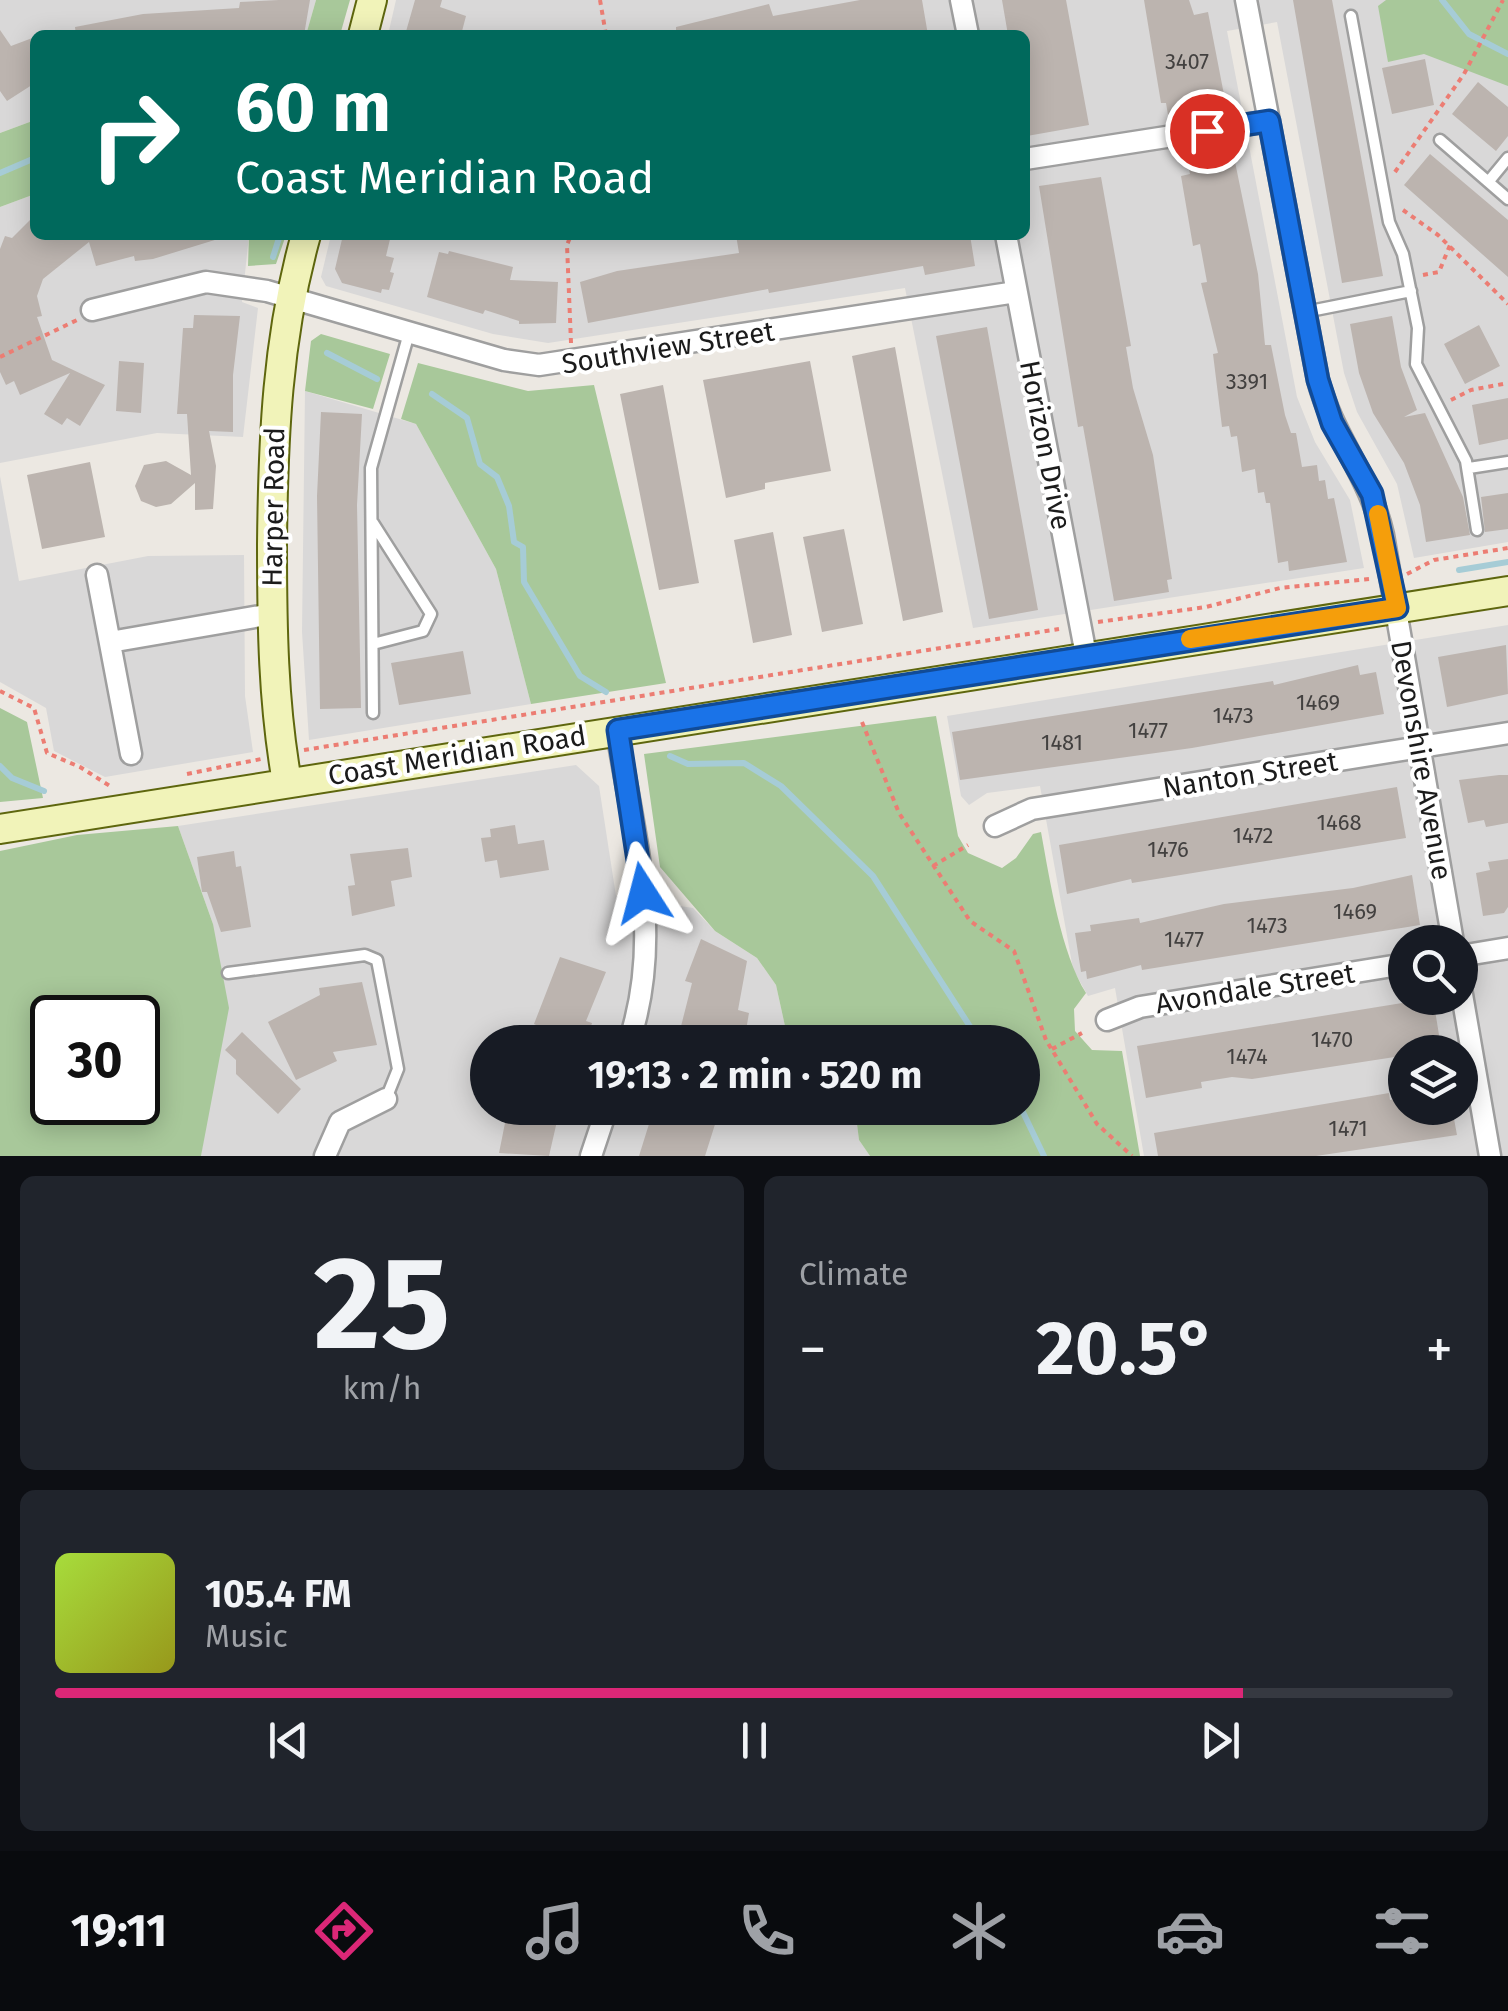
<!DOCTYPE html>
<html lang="en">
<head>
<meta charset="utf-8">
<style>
	:root { --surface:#171b24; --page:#20242c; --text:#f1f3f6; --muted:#9ea1a6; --line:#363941; --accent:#db2777 }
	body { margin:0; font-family:"Fira Sans",sans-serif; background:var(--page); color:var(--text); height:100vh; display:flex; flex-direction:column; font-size:38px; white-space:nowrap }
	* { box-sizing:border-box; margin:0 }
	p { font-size:32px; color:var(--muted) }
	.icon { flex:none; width:55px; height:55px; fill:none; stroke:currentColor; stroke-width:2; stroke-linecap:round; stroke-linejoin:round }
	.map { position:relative; height:1156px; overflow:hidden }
	.panel { display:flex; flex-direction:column; gap:20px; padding:20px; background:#0d0f14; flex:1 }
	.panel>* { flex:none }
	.banner { position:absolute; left:30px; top:30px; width:1000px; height:210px; border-radius:15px; box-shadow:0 5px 25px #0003; background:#00695c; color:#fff; overflow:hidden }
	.buttons { position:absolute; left:1388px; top:925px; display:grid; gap:20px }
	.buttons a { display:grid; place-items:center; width:90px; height:90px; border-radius:50%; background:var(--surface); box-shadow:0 5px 25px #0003; font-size:50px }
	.speed { position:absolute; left:30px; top:995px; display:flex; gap:20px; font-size:50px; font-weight:700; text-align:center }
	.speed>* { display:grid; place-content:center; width:130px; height:130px; border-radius:50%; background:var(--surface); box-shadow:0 5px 25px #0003; line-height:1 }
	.speed .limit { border:5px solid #111; border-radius:15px; background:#fff; color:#111 }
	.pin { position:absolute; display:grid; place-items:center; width:85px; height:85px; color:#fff; margin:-42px; border:5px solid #fff; border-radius:50%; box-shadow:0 2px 10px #0007 }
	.me { position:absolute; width:110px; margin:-55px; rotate:351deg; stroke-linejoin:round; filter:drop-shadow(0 0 8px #0008) }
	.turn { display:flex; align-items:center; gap:35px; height:210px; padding:0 40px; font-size:45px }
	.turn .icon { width:130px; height:130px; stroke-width:2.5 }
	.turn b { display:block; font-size:70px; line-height:85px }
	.big { font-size:75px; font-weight:700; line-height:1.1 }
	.panel .widget { flex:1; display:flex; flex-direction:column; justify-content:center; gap:15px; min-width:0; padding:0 35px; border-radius:15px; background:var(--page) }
	.panel .dial { align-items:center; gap:0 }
	.dial b { font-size:130px; line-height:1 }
	.song { display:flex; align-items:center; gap:30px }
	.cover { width:120px; height:120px; border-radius:15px; background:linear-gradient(135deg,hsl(80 70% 55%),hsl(60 70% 35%)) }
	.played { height:10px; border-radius:5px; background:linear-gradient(90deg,var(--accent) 85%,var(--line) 85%) }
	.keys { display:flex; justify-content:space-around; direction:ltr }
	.heat { display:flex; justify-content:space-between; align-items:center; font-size:55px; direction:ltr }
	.panel .tiles { flex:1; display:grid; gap:20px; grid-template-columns:1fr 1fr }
	.widget:last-child { grid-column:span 2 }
	.trip { position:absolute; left:470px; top:1025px; width:570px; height:100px; border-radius:50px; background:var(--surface); box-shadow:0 5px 25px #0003; font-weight:700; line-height:100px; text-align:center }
	.tabs { display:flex; height:160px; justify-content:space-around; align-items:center; background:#090b0e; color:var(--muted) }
	.tabs .icon { width:70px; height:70px }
	.tabs .current { color:var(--accent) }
	.tabs b { font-size:45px; color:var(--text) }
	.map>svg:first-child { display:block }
	.residential { fill:#d9d8d8; fill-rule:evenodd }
	.forest { fill:#a8c89a; fill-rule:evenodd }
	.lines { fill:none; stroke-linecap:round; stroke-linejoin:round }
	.stream { stroke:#a6ccd6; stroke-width:6 }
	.building { fill:#bcb4af }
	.lane-casing { stroke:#9f9f9f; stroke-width:15 }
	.street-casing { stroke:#9f9f9f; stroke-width:25 }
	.secondary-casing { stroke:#5e660e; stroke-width:32 }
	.path { stroke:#ec7d73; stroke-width:4; stroke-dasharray:5 5; stroke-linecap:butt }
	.lane { stroke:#fff; stroke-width:10 }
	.street { stroke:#fff; stroke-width:20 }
	.secondary { stroke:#f1f3b9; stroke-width:28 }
	.route-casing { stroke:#114b97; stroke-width:25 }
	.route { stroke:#1a73e8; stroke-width:18 }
	.slow { stroke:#f59e0b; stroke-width:18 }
	.labels { text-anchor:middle; stroke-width:8; stroke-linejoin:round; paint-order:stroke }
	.number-label { font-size:22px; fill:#434140 }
	.street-label { font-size:28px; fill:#1b1b1b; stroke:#fff }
</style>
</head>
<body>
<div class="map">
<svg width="1508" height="1156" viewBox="0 0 1508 1156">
	<rect width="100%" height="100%" fill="#ece8e2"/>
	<path class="residential" d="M0,0H316L306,35H35V120L0,133Z
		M396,0H1508V542L1414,558L1397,484L1357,412L1344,373L1277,22L1227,31L1297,397L1315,442L1350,500L1364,568L973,628L905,288L548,343L493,334L326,286L321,277L331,235H1025V35H388Z
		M35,194V235H249L242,302L258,308L243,437L157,433L0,463V207Z
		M305,391L416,424L496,569L531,704L309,740L302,632Z
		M0,476L19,581L148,556L244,555L245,696L253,752L105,777L54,751L46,708L0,682Z
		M1508,625V1156H1144L1115,988L1088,996L1073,969L1040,786L987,793L969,805L961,796L947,716ZM1405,942H1460V998H1405ZM1405,1052H1460V1108H1405Z
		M576,765L599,786L616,896L693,908L715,931L757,958L776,985L785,1026L804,1042H488V1108H855L859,1140L870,1156H201L206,1122L213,924L178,826Z"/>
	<path class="forest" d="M316,0H350L340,35H306Z
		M1386,0H1508V86L1424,54L1388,62L1378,6Z
		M35,120V194L0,207V133Z
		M249,235H286L276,264L248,266Z
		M321,334L390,354L373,409L305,391L311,341Z
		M418,363L528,391L594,385L666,683L531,704L496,569L416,424L401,419Z
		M0,708L27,722L43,798L0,802Z
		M936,716L958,836L968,853L1002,868L1016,858L1033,834L1041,832C1050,881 1061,953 1086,993L1074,1009L1075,1031L1092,1050L1122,1051L1140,1156H870L859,1140L855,1108H1022V1042H804L785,1026L776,985L757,958L715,931L660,867L644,754Z
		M178,826L213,924L229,1008L201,1156H0V851L77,835ZM52,1018H138V1102H52Z"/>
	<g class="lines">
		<path class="stream" d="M1442,0L1469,34L1508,54
			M0,173L35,158
			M273,257L280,235
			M327,353L377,379
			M432,394L467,418L480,464L497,477L509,506L514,542L523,547L524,582L580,676L606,692
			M1459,570L1508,562
			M670,756L688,764L744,763L781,786L873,876L980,1042
			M0,766L12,778L44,791
			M1021,1108L1044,1156"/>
	</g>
	<path class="building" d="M279,0H310L304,35H76L75,27L143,14L239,8L240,2Z
		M415,0H442L440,7L466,16L461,35H405Z
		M860,0H922L928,35H676V27L769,4L773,16Z
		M1002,0H1066L1089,125L1027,136L1025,35H1008Z
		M1144,0H1189L1194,15L1208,12L1226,105L1168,115L1166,103H1161Z
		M1293,0H1332L1383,276L1342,283Z
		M0,30L11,46L35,37V83L7,101L0,91Z
		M1425,59L1434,105L1392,114L1382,68Z
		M1478,82L1508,107V136L1496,151L1452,114Z
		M1430,154L1508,220V277L1404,185Z
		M1234,157L1258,274L1265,345H1271L1285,415L1291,433H1296L1302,467L1317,465L1319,481L1325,480L1328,499L1334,498L1347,562L1289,571L1288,561L1278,563L1270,503H1266L1264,492L1258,493L1255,469L1242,472L1237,436L1231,437L1229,426L1222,427L1213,354L1218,353L1201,283L1207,282L1200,244L1193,246L1181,176L1190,174L1188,164Z
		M1101,177L1131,346L1126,347L1133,388L1153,455L1172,579L1167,580L1169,592L1114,601L1083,426L1078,427L1039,186Z
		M35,215V235H217L218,239L153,259L135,261L134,256L96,266L89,242L43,279L37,296L42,316L37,317L52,360L105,385L80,426L67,418L62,425L44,414L70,373L20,395L14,381L6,385L0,372V249L5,236L12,238Z
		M343,235H391L386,256L394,258L390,272L394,273L389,290L382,289L381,293L342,283L335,269Z
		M736,235H970L975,266L925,275L923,266L769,293L768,289L588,323L580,282L617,271L739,253Z
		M449,251L513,267L510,280L558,282L556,323L519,324V321L485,310L483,314L427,297L439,252L448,254Z
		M194,315L240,316L233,375V432L209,431L216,466L213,509L195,510V483L171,504L156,507L141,501L135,486L144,465L166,461L191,475L187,414H177L183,328H193Z
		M1392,316L1401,367L1417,410L1404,417L1425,413L1463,497L1470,535L1426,542L1420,505L1404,463L1373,413L1359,373L1350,324Z
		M1479,325L1500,366L1465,384L1444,344Z
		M987,327L1038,610L989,619L936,336Z
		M895,347L943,612L903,621L852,356Z
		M119,361L144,363L141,413L116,411Z
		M810,361L831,471L765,483V489L726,498L703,380Z
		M663,385L699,583L659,590L620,394Z
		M1508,398V439L1479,445L1472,405Z
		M321,412L362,414L357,505L361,708L320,709L317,496Z
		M90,462L105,537L42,549L27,475Z
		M1508,493V529L1485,532L1481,497Z
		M844,529L863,624L822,632L803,537Z
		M773,532L792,635L753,643L734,540Z
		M1506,645L1508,694L1447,707L1438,657Z
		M463,651L471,694L399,705L391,663Z
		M1358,665L1360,675L1376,672L1384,714L1192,748L960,780L952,732L1273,681L1274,685Z
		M1499,775H1508V823L1486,827L1484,820L1468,823L1459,780Z
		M1397,787L1406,838L1132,883L1131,879L1067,894L1059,845Z
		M515,825L518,844L544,840L549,870L500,878L497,860L485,862L481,838L491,837L490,829Z
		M408,848L412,877L391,881L395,906L352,916L348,886L355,885L350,854Z
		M234,851L236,867L241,866L251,927L221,932L207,892H202L197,857Z
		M1508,859V907L1504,913L1483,916L1476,873L1490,870L1488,862Z
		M1412,875L1420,925L1142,970L1141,965L1087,979L1086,971L1081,972L1075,933L1091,931L1090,925L1139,918L1140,923L1224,904L1353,888Z
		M701,939L747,961L738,1010L749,1013L744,1042H677L692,983L685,981Z
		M560,957L606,972L586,1021L592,1023L586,1042H539L535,1037L538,1026L534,1024Z
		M362,982L377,1045L333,1052L337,1061L296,1080L268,1022L320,995L319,988Z
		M1433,998L1440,1041L1426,1044L1427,1052L1252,1079L1232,1077L1201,1082L1202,1088L1146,1098L1137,1046Z
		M242,1032L301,1089L278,1114L236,1074V1060L225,1050Z
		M1389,1093L1390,1100L1404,1097L1405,1108H1452L1457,1135L1316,1156H1158L1154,1133Z
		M508,1108H560L549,1156L499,1153Z
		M654,1108H715L712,1117L717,1118L705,1156H639Z"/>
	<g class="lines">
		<defs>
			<path id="lane" d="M1351,16L1389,222L1403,254L1418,328L1416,364L1466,461L1477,530
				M1440,140L1508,199
				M1489,181L1508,158
				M1305,312L1411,291
				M1469,468L1508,462
				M373,644L423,631L431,614L373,523
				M373,713L371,468L409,333
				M228,973L365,955L377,960L398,1069L386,1099"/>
			<path id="street" d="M961,0L968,35
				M1246,0L1318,380C1333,437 1370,476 1383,535L1453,942
				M1025,159L1269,121
				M1006,235L1086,655
				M92,310L206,282L267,291L504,360L539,365L1016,292
				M97,575L131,754
				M110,642L272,614
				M617,731C634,838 664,936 629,1042
				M995,826L1032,809L1508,733
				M1460,956L1508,948
				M1460,983L1490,1156
				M1107,1020L1140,1007L1405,964
				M325,1156L340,1122L386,1099
				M591,1156L607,1108"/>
			<path id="secondary" d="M363,35L372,0
				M287,782C273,703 272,625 272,545C273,439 277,338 306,235
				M0,829L1508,591"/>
		</defs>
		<use href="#lane" class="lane-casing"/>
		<use href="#street" class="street-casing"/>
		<use href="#secondary" class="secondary-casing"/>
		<path class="path" d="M600,0L606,35
			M1395,172L1464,74L1503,0
			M1403,210L1438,235L1508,304
			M1423,275L1439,272L1450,245
			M571,343L567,245L571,235
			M0,357L77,320
			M1451,400L1471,390L1508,383
			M1407,574L1434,560L1508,548
			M1098,622L1206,607L1280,588L1369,579
			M0,691L34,708L47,753L80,767L113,788
			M862,722L899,813L970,921L1014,951L1046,1040L1097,1124L1132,1156
			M304,750L1059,629
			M187,774L261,759
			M933,866L968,845
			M1052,1049L1082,1033"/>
		<use href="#lane" class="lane"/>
		<use href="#street" class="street"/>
		<use href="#secondary" class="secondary"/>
	</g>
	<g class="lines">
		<defs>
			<path id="route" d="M643,893L618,730L1397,608L1372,494L1332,423L1318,380L1269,121L1207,131"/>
		</defs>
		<use href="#route" class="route-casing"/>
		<use href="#route" class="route"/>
		<path class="slow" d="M1190,639L1397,608L1378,514"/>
	</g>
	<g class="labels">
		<g class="number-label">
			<text x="1187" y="69">3407</text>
			<text x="1247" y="389">3391</text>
			<text x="1318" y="710">1469</text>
			<text x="1233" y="723">1473</text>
			<text x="1148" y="738">1477</text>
			<text x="1062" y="750">1481</text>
			<text x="1339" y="830">1468</text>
			<text x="1253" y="843">1472</text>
			<text x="1168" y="857">1476</text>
			<text x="1355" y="919">1469</text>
			<text x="1267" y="933">1473</text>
			<text x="1184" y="947">1477</text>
			<text x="1332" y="1047">1470</text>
			<text x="1247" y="1064">1474</text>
			<text x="1348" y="1136">1471</text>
		</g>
		<g class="street-label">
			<text transform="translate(668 347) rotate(-9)" y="10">Southview Street</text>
			<text transform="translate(1046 445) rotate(79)" y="10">Horizon Drive</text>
			<text transform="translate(273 507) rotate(-89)" y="10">Harper Road</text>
			<text transform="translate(457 755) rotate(-9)" y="10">Coast Meridian Road</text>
			<text transform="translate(1422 760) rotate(80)" y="10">Devonshire Avenue</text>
			<text transform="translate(1250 774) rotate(-9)" y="10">Nanton Street</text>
			<text transform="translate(1255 988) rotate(-9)" y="10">Avondale Street</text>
		</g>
	</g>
</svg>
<div class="buttons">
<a><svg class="icon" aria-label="search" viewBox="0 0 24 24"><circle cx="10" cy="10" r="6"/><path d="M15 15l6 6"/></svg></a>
<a><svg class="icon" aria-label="layers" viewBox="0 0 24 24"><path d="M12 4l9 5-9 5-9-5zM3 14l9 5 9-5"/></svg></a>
</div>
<div class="speed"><div class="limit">30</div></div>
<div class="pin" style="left:1207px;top:131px;background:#d93025"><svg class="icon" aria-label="arrive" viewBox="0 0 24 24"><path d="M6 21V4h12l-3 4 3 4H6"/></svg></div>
<svg class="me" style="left:643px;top:893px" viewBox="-20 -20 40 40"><path d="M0-17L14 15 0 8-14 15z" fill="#1a73e8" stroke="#fff" stroke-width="4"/></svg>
<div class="trip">19:13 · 2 min · 520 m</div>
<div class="banner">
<div class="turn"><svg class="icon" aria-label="right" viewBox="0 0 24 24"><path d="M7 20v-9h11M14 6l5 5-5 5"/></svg><div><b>60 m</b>Coast Meridian Road</div></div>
</div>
</div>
<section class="panel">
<div class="tiles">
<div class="widget dial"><b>25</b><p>km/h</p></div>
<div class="widget"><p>Climate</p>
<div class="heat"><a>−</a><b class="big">20.5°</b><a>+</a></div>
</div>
<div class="widget">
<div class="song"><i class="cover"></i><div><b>105.4 FM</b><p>Music</p></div></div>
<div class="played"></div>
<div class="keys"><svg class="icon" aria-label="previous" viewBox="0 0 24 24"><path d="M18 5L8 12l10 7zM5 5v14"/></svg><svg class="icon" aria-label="pause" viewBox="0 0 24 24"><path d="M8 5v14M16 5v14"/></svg><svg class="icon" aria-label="next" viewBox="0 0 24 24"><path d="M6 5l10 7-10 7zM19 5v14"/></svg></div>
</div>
</div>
</section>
<nav class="tabs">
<b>19:11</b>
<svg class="icon current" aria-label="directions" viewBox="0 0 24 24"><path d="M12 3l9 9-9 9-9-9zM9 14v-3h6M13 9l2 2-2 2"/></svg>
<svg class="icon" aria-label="music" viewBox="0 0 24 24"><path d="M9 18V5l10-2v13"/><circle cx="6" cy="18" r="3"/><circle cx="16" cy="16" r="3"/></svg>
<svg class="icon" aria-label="phone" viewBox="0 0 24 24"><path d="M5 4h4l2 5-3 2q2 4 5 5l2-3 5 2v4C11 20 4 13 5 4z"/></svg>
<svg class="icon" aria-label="climate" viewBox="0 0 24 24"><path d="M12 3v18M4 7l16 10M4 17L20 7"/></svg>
<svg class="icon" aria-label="car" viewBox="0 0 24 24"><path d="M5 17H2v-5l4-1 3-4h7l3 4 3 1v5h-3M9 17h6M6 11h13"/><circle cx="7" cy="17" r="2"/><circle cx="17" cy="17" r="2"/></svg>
<svg class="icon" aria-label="filters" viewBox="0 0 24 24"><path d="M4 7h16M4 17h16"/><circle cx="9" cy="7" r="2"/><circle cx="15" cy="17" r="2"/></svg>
</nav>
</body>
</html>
